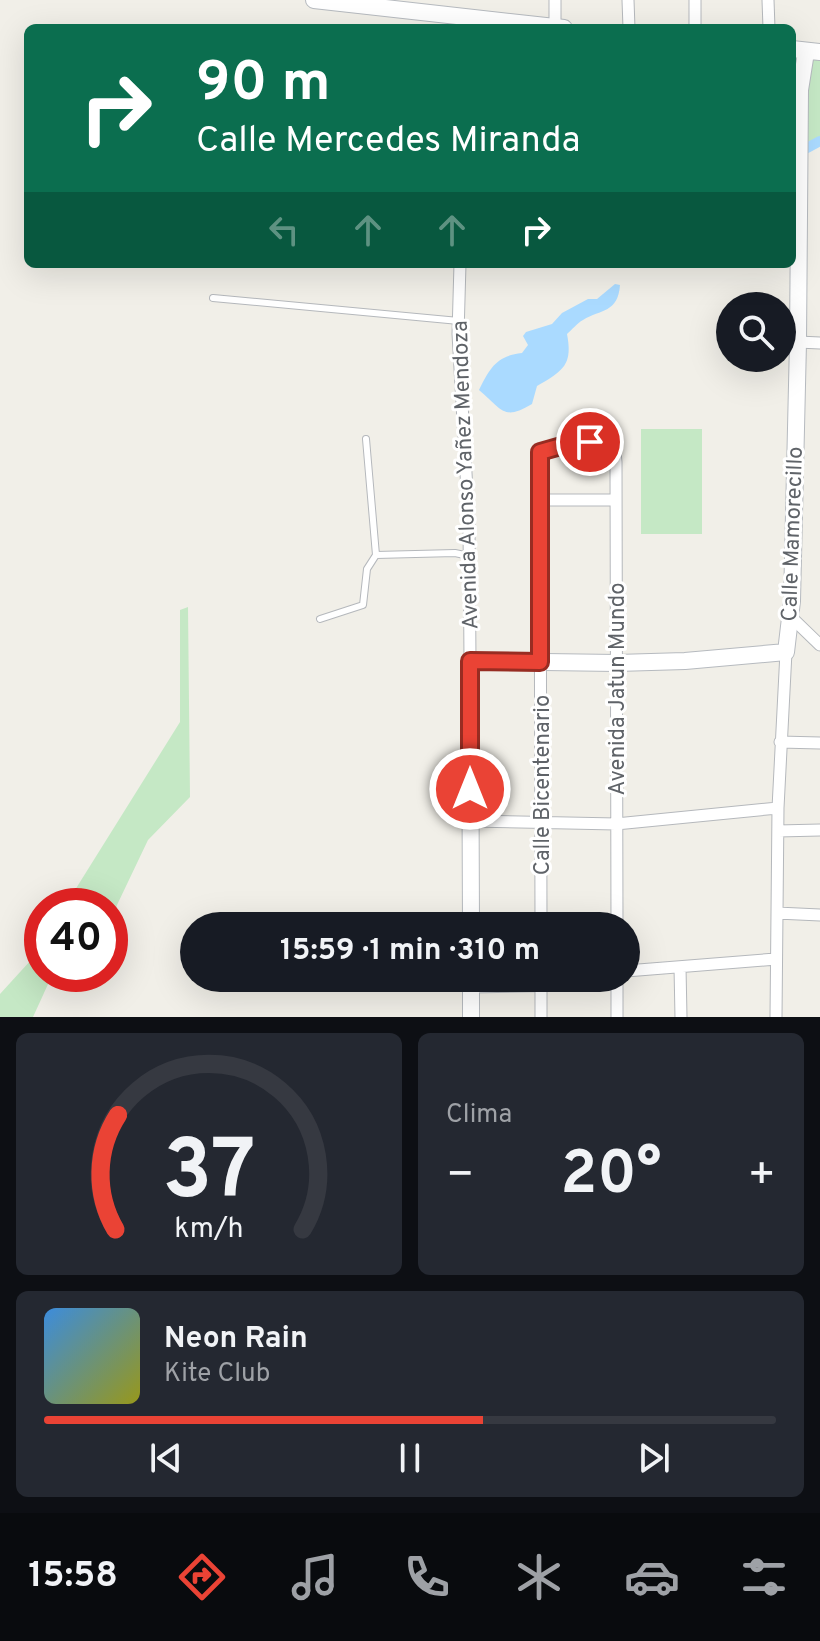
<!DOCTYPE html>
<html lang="es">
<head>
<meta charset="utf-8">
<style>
	:root { --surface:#171b24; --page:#242831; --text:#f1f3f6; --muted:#9ea1a6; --line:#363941; --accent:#ea4335 }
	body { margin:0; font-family:Overpass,sans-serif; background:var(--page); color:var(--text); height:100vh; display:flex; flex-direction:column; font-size:30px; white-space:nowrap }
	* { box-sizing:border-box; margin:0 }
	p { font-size:26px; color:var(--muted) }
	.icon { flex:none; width:44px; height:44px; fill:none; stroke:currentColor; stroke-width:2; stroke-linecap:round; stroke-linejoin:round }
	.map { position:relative; height:1017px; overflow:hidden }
	.side { display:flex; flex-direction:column; gap:16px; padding:16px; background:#0d0f14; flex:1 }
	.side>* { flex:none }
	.guide { position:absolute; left:24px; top:24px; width:772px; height:244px; border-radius:12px; box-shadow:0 8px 32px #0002; background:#0b6e4f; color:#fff; overflow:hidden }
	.fabs { position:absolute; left:716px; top:292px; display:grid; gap:16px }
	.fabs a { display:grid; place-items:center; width:80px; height:80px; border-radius:50%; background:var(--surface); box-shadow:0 8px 32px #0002; font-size:40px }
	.speed { position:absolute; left:24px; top:888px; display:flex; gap:16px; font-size:40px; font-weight:700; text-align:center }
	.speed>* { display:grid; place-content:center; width:104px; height:104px; border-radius:50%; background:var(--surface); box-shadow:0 8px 32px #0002; line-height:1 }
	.speed .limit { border:12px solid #d22; background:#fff; color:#111 }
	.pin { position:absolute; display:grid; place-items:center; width:68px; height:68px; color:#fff; margin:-34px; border:4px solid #fff; border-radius:50%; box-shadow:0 2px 8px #0007 }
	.me { position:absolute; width:88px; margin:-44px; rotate:0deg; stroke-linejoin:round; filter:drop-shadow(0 0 6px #0008) }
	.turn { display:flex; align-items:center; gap:28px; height:168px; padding:0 40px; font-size:36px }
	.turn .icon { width:104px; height:104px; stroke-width:2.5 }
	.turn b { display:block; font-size:56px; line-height:68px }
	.lanes { display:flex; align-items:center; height:76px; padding:0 40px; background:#0003; justify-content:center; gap:40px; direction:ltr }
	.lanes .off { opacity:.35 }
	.big { font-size:60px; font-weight:700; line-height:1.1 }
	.side .tile { flex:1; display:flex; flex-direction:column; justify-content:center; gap:12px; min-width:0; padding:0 28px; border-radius:12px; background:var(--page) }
	.side .dial { align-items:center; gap:0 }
	.dial svg { height:208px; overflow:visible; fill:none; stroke:var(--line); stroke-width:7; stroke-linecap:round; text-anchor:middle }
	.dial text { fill:var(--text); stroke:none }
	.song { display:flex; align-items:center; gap:24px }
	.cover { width:96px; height:96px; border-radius:12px; background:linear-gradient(135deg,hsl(210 70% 55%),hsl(60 70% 35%)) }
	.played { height:8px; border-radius:4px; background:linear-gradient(90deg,var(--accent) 60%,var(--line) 60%) }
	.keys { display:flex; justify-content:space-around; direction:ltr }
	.heat { display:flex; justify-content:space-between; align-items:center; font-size:44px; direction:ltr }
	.side .tiles { flex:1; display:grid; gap:16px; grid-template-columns:1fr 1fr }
	.tile:last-child { grid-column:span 2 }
	.trip { position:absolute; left:180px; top:912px; width:460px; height:80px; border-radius:40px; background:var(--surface); box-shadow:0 8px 32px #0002; font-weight:700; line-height:80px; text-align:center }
	.tabs { display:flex; height:128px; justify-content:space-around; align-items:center; background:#090b0e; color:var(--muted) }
	.tabs .icon { width:56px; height:56px }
	.tabs .current { color:var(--accent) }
	.tabs b { font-size:36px; color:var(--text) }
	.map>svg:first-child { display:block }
	.green { fill:#c5e8c5 }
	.water { fill:#aadaff }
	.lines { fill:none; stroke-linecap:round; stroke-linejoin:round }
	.canal { stroke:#aadaff; stroke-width:10 }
	.lane-casing { stroke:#b5b8bc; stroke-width:8 }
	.street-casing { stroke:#b5b8bc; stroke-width:13 }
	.secondary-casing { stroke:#b6babf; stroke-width:18 }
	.lane { stroke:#fff; stroke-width:6 }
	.street { stroke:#fff; stroke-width:11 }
	.secondary { stroke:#fff; stroke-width:16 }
	.route-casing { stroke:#982c22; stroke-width:20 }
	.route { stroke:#ea4335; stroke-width:14 }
	.labels { text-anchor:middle; stroke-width:6; stroke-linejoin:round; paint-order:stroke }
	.street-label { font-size:22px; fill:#5f6368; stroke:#fff }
</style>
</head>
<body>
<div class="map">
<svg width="820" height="1017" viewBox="0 0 820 1017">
	<rect width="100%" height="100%" fill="#f1efe8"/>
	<path class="green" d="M809,59L820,60V138L804,143Z
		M641,429H702V534H641Z
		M188,607L190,797L148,840L117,905L110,929V906H65L180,722V610Z
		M42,943V974H60L49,982L33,1017H0V994L31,960Z"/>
	<path class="water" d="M615,284L620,285C618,313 601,309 583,320C577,323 572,330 567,334C573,365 563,371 537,386L532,404C503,421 503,410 479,390C490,368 496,356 522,353L528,345L523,336L526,332L552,324L562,313L588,299H597Z"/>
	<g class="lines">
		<path class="canal" d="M807,148L820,141"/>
		<defs>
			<path id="lane" d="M213,298L459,321
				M376,555L455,553L469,556
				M320,619L363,605L367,569L376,555L366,439"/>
			<path id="street" d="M555,0V27
				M628,0L629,28
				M695,0V28
				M768,0L769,28
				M460,264L458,334L469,525L470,661
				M798,342L820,343
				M541,500H615
				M791,617L820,645
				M780,742L820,743
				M470,821L616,824L778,808
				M778,831L820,830
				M777,913L820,915
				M541,926L540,452C563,445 586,438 609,445L615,452L616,462L617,926
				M680,967L681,1017
				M626,971L776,959
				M541,978V1017
				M617,979V1017
				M471,987L617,984
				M776,1017L778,808L786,652"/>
			<path id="secondary" d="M314,0L564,28
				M792,49L820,52
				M471,926L470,661L617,663L685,661L786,652L792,601L798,342L800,90L806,52
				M471,978V1017"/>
		</defs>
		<use href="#lane" class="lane-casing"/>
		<use href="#street" class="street-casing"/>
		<use href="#secondary" class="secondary-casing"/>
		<use href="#lane" class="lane"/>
		<use href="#street" class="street"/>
		<use href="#secondary" class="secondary"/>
	</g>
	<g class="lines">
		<defs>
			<path id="route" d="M470,789V661L540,662V452L568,444L590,442"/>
		</defs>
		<use href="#route" class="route-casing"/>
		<use href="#route" class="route"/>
	</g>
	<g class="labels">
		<g class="street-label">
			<text transform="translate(464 475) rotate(-92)" y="8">Avenida Alonso Yañez Mendoza</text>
			<text transform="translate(791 534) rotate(-88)" y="8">Calle Mamorecillo</text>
			<text transform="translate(616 689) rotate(-90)" y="8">Avenida Jatun Mundo</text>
			<text transform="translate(541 785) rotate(-90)" y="8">Calle Bicentenario</text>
		</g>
	</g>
</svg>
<div class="fabs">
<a><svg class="icon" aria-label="search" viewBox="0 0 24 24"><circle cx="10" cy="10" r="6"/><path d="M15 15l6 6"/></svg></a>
</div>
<div class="speed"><div class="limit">40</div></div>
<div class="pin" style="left:590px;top:442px;background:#d93025"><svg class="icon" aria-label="arrive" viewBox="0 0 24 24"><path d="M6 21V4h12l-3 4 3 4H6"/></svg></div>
<svg class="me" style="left:470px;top:789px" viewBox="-20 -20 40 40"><circle r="17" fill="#ea4335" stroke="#fff" stroke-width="3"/><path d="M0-11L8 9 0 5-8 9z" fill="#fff"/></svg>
<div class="trip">15:59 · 1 min · 310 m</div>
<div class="guide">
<div class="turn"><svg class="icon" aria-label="right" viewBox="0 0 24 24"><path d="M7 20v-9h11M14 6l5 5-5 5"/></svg><div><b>90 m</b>Calle Mercedes Miranda</div></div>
<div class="lanes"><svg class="icon off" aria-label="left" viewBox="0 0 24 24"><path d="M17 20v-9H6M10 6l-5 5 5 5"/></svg><svg class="icon off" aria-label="ahead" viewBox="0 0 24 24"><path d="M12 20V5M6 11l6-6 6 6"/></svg><svg class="icon off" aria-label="ahead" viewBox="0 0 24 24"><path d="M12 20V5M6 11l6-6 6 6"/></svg><svg class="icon" aria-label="right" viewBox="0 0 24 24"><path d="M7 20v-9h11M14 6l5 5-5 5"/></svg></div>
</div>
</div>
<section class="side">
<div class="tiles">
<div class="tile dial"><svg viewBox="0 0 100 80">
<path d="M14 69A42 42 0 1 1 86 69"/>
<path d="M14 69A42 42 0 0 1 15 25" stroke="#ea4335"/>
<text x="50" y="56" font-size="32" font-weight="700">37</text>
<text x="50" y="72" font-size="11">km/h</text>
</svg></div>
<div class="tile"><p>Clima</p>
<div class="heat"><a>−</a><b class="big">20°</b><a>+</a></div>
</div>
<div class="tile">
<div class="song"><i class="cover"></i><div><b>Neon Rain</b><p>Kite Club</p></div></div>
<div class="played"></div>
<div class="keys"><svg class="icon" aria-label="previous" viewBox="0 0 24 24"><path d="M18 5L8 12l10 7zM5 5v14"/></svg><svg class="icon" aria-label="pause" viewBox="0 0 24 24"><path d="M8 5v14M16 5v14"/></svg><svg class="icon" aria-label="next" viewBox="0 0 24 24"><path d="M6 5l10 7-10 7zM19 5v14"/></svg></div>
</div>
</div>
</section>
<nav class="tabs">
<b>15:58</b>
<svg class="icon current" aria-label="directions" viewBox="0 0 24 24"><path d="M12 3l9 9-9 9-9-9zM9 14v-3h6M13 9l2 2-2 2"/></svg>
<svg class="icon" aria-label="music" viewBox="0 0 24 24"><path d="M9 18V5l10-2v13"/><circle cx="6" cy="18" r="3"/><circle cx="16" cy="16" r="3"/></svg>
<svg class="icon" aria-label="phone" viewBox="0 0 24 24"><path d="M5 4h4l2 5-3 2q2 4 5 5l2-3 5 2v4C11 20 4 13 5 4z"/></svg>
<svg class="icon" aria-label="climate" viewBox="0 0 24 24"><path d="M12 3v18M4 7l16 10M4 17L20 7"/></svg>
<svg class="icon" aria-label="car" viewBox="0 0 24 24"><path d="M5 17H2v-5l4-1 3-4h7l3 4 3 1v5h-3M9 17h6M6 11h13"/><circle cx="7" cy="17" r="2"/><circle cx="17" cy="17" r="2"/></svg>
<svg class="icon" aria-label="filters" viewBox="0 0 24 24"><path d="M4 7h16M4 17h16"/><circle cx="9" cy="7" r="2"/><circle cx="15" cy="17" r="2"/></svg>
</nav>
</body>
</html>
